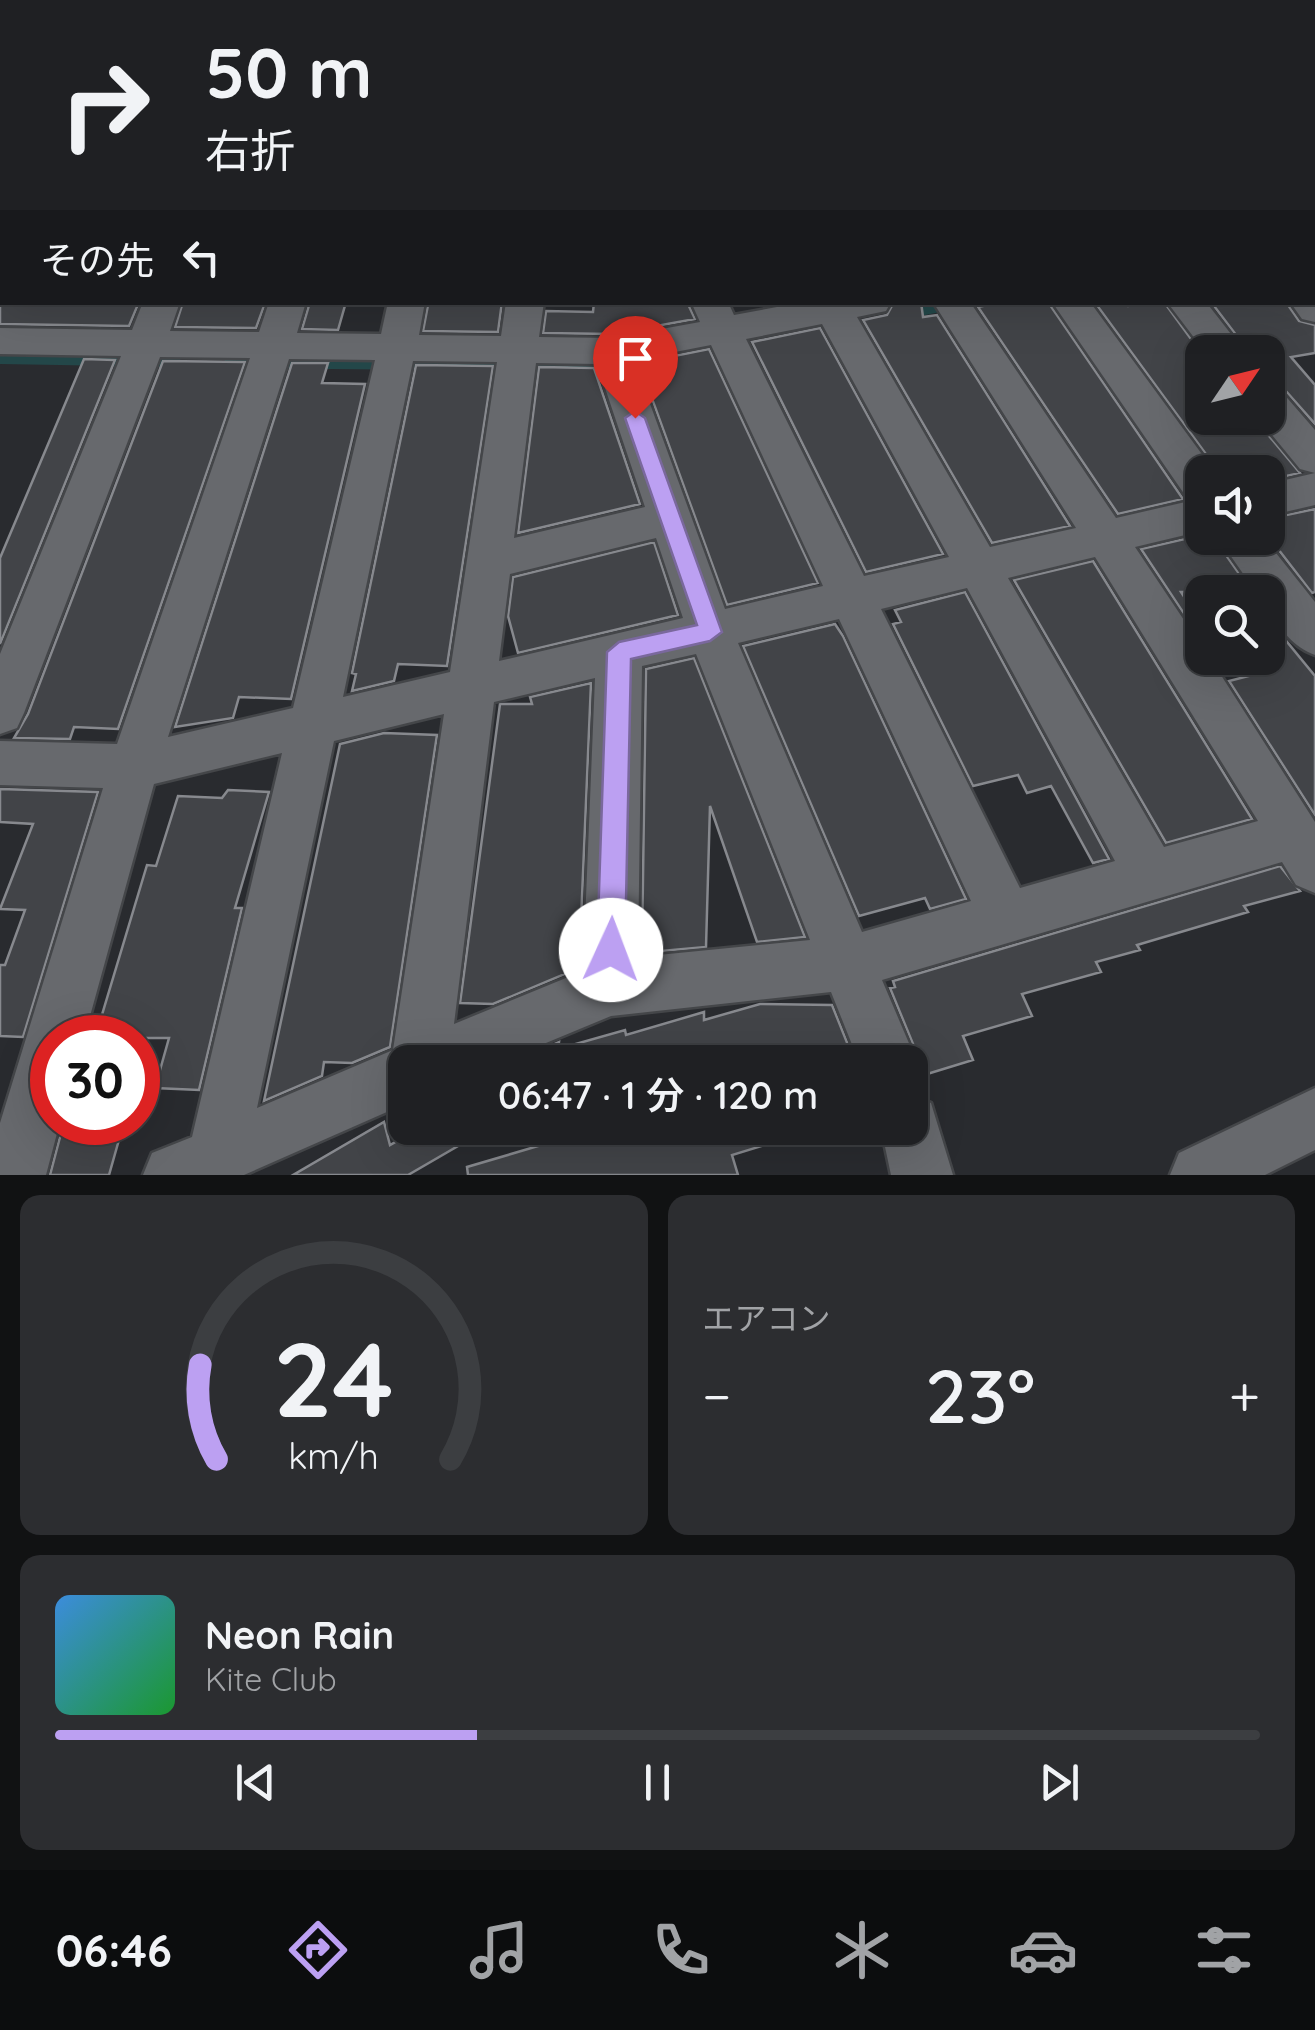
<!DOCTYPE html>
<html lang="ja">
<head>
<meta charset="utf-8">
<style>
	:root { --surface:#1f2023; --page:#2c2d30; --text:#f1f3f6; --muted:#a1a3a6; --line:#3c3e41; --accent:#bca0f2 }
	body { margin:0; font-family:Quicksand,"Noto Sans JP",sans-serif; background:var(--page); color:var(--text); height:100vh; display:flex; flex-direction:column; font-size:38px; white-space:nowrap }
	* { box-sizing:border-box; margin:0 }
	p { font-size:32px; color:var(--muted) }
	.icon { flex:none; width:55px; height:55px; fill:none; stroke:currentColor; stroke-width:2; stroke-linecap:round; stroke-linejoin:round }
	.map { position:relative; height:1175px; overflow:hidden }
	.details { display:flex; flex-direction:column; gap:20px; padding:20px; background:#111213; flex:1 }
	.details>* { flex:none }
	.guide { position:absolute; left:0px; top:0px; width:1315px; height:305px; box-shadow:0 10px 40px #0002,0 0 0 2px var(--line); background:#1f2023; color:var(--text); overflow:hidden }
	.needle { width:65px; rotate:55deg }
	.tools { position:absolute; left:1185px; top:335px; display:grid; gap:20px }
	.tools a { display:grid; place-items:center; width:100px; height:100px; border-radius:20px; background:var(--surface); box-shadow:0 10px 40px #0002,0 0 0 2px var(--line); font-size:50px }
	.speed { position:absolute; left:30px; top:1015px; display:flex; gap:20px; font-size:50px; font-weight:700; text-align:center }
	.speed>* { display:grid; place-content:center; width:130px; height:130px; border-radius:50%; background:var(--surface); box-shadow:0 10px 40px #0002,0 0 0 2px var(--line); line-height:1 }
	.speed .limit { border:15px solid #d22; background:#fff; color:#111 }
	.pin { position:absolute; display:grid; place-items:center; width:85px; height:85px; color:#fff; margin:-102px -42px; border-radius:50% 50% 50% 0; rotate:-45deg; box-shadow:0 0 10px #0007 }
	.pin .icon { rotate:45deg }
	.me { position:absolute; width:110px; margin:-55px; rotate:2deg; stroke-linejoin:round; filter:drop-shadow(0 0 8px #0008) }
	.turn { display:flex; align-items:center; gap:35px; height:210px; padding:0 40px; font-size:45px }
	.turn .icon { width:130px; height:130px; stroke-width:2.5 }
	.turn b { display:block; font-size:70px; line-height:85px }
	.then { display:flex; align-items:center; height:95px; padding:0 40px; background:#0003; gap:20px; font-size:38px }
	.big { font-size:75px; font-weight:600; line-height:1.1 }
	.details .card { flex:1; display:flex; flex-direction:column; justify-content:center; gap:15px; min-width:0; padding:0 35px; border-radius:20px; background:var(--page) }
	.details .dial { align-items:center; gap:0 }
	.dial svg { height:260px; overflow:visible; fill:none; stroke:var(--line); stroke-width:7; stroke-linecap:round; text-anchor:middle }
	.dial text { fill:var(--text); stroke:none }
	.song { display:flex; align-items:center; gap:30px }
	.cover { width:120px; height:120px; border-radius:15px; background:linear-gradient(135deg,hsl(210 70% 55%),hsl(130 70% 35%)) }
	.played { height:10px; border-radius:5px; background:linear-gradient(90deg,var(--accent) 35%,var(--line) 35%) }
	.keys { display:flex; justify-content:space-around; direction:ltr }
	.heat { display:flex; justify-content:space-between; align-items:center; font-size:55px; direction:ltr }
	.details .tiles { flex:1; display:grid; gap:20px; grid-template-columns:1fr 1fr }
	.card:last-child { grid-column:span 2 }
	.trip { position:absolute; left:388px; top:1045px; width:540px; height:100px; border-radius:20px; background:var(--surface); box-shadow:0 10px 40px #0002,0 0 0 2px var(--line); font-weight:600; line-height:100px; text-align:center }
	.tab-bar { display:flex; height:160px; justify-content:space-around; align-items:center; background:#0c0d0e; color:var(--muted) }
	.tab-bar .icon { width:70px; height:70px }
	.tab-bar .selected { color:var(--accent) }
	.tab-bar b { font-size:45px; color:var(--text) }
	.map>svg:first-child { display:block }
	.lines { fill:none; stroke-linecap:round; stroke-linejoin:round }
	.stream { stroke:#234749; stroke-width:10 }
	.building { fill:#424448; stroke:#87898e; stroke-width:2.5 }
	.minor-casing { stroke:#444649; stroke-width:5 }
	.minor { fill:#67696d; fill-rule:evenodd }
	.route { fill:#bca0f2; stroke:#7a689d; stroke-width:2.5 }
</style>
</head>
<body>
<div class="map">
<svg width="1315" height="1175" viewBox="0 0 1315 1175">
	<rect width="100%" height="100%" fill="#292b2f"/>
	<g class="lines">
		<path class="stream" d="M909,313L950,305
			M0,359L176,362
			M229,363L635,367L655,363"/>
	</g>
	<path class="building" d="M0,302H139L129,326L0,324Z
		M183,302H223L264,306L256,328L175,327Z
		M310,302H346L338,330L302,329Z
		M442,302H502L498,332L423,331L428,305Z
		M594,302H687L695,319L612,334L543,333L546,311L593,312Z
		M894,302H921L923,317L937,315L1070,526L992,543L863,320L887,315Z
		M1002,302H1048L1183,499L1118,514L978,307Z
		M1125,302L1128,306L1164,302L1202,354V418H1254L1300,473L1268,480V472H1219L1096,304Z
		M1211,302H1286L1299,321L1315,325V353L1291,357L1315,385V424L1285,390L1268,385V352H1249Z
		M820,328L943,554L866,572L752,342Z
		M709,349L818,583L727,605L639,363Z
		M84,359L115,360L0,644V558Z
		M163,361L245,362L118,729L74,727L70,739L14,738L28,714Z
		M292,363H328L322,383L365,384L291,699L239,697L233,718L175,727Z
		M416,365L493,366L447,666L398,664L394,681L352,691L356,674L352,673Z
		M539,367L594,368L640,504L518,533Z
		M1315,509V592L1312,593L1268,536V519Z
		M1202,535L1214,538L1252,592H1181L1202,624V641L1141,549Z
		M654,542L678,615L518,653L508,616L513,577Z
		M1093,561L1252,819L1166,843L1014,580Z
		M965,592L1109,859L1093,863L1051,786L1027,793L1018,775L973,786L893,624L901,622L895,610Z
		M1268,610L1279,632L1315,676V815L1229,681L1268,671Z
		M835,624L843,636L966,899L930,909L925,898L859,916L743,646Z
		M694,658L805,937L757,942L710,806L706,947L650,952V948L642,947L646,669Z
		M591,683L580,945L568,944L565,974L493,1004L460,1003L500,704H532L530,697Z
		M384,733L437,735L390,1047L352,1063L324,1062L322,1076L264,1101L340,744Z
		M0,789L98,792L23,1037L0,1036V965H5L25,910L0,909L33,824L0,822Z
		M228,790L269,792L235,908H242L199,1090L155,1088L169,1038H95L147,865L156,866L178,796L222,798Z
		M1280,866L1300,891L1244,906L1248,912L1137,945L1140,950L1096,962L1101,972L1022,994L1032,1016L963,1036L973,1060L914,1078L920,1061L890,988L895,987L893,981Z
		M760,1004L832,1005L852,1055L825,1062H514L559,1042L558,1049L625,1030L626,1035L704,1012V1020Z
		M64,1122H124L109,1175H50Z
		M384,1122L390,1145L420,1128H489L408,1175H293Z
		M586,1128H797L798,1135L732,1155L738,1175H468L467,1167L562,1139L561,1135Z"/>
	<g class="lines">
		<defs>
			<path id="minor" d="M645,0H673L674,2H646Z
				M737,0H766L767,2H738Z
				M832,0H861L862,2H833Z
				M924,0H953L954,2H925Z
				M1017,0H1046L1047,2H1018Z
				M1114,0H1143L1144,2H1115Z
				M1205,0H1235L1236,2H1206Z
				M1302,0H1315V15L1312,2Z
				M2,28V49L0,50V29Z
				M1312,76H1315V96H1312Z
				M0,107H2V127H0Z
				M1312,173L1315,174V196H1312Z
				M2,194V220L0,221V195Z
				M1312,291L1315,292V322L1302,319L1290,302H1312Z
				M143,302H180L170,331L259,332L269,302H306L297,333L381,334L388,302H425L419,335L501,336L506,302H544L539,337L612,338L700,322L691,302H728L734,315L804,302H891L886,311L857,317L990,547L1076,528L933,302H970L1116,518L1194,500L1187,498L1052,302H1090L1215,472H1202V531L1135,547L1202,647V658H1210L1315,822V893L1296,885L1282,862L882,980L917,1062L910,1079V1062H859L831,992L611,1016L500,1062H405V1104L244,1175H143L152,1153L192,1137L282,753L154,784L84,1038H52V1122H60L46,1175H0V1123L103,788L0,785V741L117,744L250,358L160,357L24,713L17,728L0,734V654L121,356L0,354V328L132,330ZM822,324L949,557L864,576L746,339ZM711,345L823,586L725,609L634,360ZM289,359L375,360L293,708L168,737ZM413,361L497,362L450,672L343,697ZM536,363L597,364L645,507L514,538ZM656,538L683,618L499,661L510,574ZM1095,557L1258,821L1164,847L1008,578ZM967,588L1115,861L1020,888L881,609ZM839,619L971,901L862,932L738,643ZM696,654L810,940L638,957L642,666ZM595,678L583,971L454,1024L494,702ZM444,714L393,1050L257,1108L334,741Z
				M1167,302H1206L1245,352H1205Z
				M1268,388L1282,392L1315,430V505L1268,516V484L1315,473L1300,469L1258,418H1268Z
				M1218,538H1264L1315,602V655C1291,647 1268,618 1268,592H1256Z
				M1315,1088V1150L1265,1175H1170L1179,1153Z
				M910,1094L931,1103L953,1175H891L881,1128H910Z"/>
		</defs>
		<use href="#minor" class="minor-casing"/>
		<use href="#minor" class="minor"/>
	</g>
	<path class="route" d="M635,411L645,418L722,632L710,641L631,659L625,950L621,960L611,964L601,960L597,950L607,652L619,642L697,625L625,418Z"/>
</svg>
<div class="tools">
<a><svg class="needle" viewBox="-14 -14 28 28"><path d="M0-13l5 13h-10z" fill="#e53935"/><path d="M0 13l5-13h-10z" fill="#a1a3a6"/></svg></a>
<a><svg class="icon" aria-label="sound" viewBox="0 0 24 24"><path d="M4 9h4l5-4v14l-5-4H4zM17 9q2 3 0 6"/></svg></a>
<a><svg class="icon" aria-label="search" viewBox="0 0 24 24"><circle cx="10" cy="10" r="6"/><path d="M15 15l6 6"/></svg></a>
</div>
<div class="speed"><div class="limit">30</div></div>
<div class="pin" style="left:635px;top:418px;background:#d93025"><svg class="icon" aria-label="arrive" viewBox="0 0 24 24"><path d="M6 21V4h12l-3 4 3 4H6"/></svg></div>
<svg class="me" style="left:611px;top:950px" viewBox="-20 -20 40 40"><circle r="19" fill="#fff"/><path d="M0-13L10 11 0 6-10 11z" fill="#bca0f2"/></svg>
<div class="trip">06:47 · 1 分 · 120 m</div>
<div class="guide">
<div class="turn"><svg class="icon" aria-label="right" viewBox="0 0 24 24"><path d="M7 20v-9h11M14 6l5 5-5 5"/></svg><div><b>50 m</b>右折</div></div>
<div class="then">その先<svg class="icon" aria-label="left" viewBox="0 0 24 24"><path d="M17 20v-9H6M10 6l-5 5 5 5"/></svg></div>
</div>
</div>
<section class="details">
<div class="tiles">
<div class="card dial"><svg viewBox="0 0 100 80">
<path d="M14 69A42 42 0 1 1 86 69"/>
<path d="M14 69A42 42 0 0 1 9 40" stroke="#bca0f2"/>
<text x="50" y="56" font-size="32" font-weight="700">24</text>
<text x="50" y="72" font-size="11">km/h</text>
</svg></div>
<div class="card"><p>エアコン</p>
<div class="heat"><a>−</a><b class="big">23°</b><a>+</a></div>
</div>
<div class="card">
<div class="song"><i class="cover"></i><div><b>Neon Rain</b><p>Kite Club</p></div></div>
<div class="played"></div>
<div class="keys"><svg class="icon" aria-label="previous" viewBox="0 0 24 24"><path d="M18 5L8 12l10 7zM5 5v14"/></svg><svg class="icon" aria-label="pause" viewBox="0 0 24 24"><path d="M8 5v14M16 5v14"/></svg><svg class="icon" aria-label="next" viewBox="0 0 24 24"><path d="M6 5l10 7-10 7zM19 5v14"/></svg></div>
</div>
</div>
</section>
<nav class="tab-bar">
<b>06:46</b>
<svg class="icon selected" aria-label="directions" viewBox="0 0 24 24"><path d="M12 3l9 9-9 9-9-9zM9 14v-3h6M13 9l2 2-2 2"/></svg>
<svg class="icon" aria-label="music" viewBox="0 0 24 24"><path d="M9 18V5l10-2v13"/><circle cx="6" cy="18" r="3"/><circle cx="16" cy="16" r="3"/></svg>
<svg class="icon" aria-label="phone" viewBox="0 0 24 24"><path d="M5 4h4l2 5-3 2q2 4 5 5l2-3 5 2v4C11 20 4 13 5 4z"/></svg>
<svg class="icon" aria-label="climate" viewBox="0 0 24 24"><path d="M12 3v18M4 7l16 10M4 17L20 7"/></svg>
<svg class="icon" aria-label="car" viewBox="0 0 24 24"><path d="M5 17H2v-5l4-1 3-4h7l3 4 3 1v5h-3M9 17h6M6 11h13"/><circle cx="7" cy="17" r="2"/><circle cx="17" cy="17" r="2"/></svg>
<svg class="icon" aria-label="filters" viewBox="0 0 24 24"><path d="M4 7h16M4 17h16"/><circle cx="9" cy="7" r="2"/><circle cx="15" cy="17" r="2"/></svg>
</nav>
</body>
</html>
